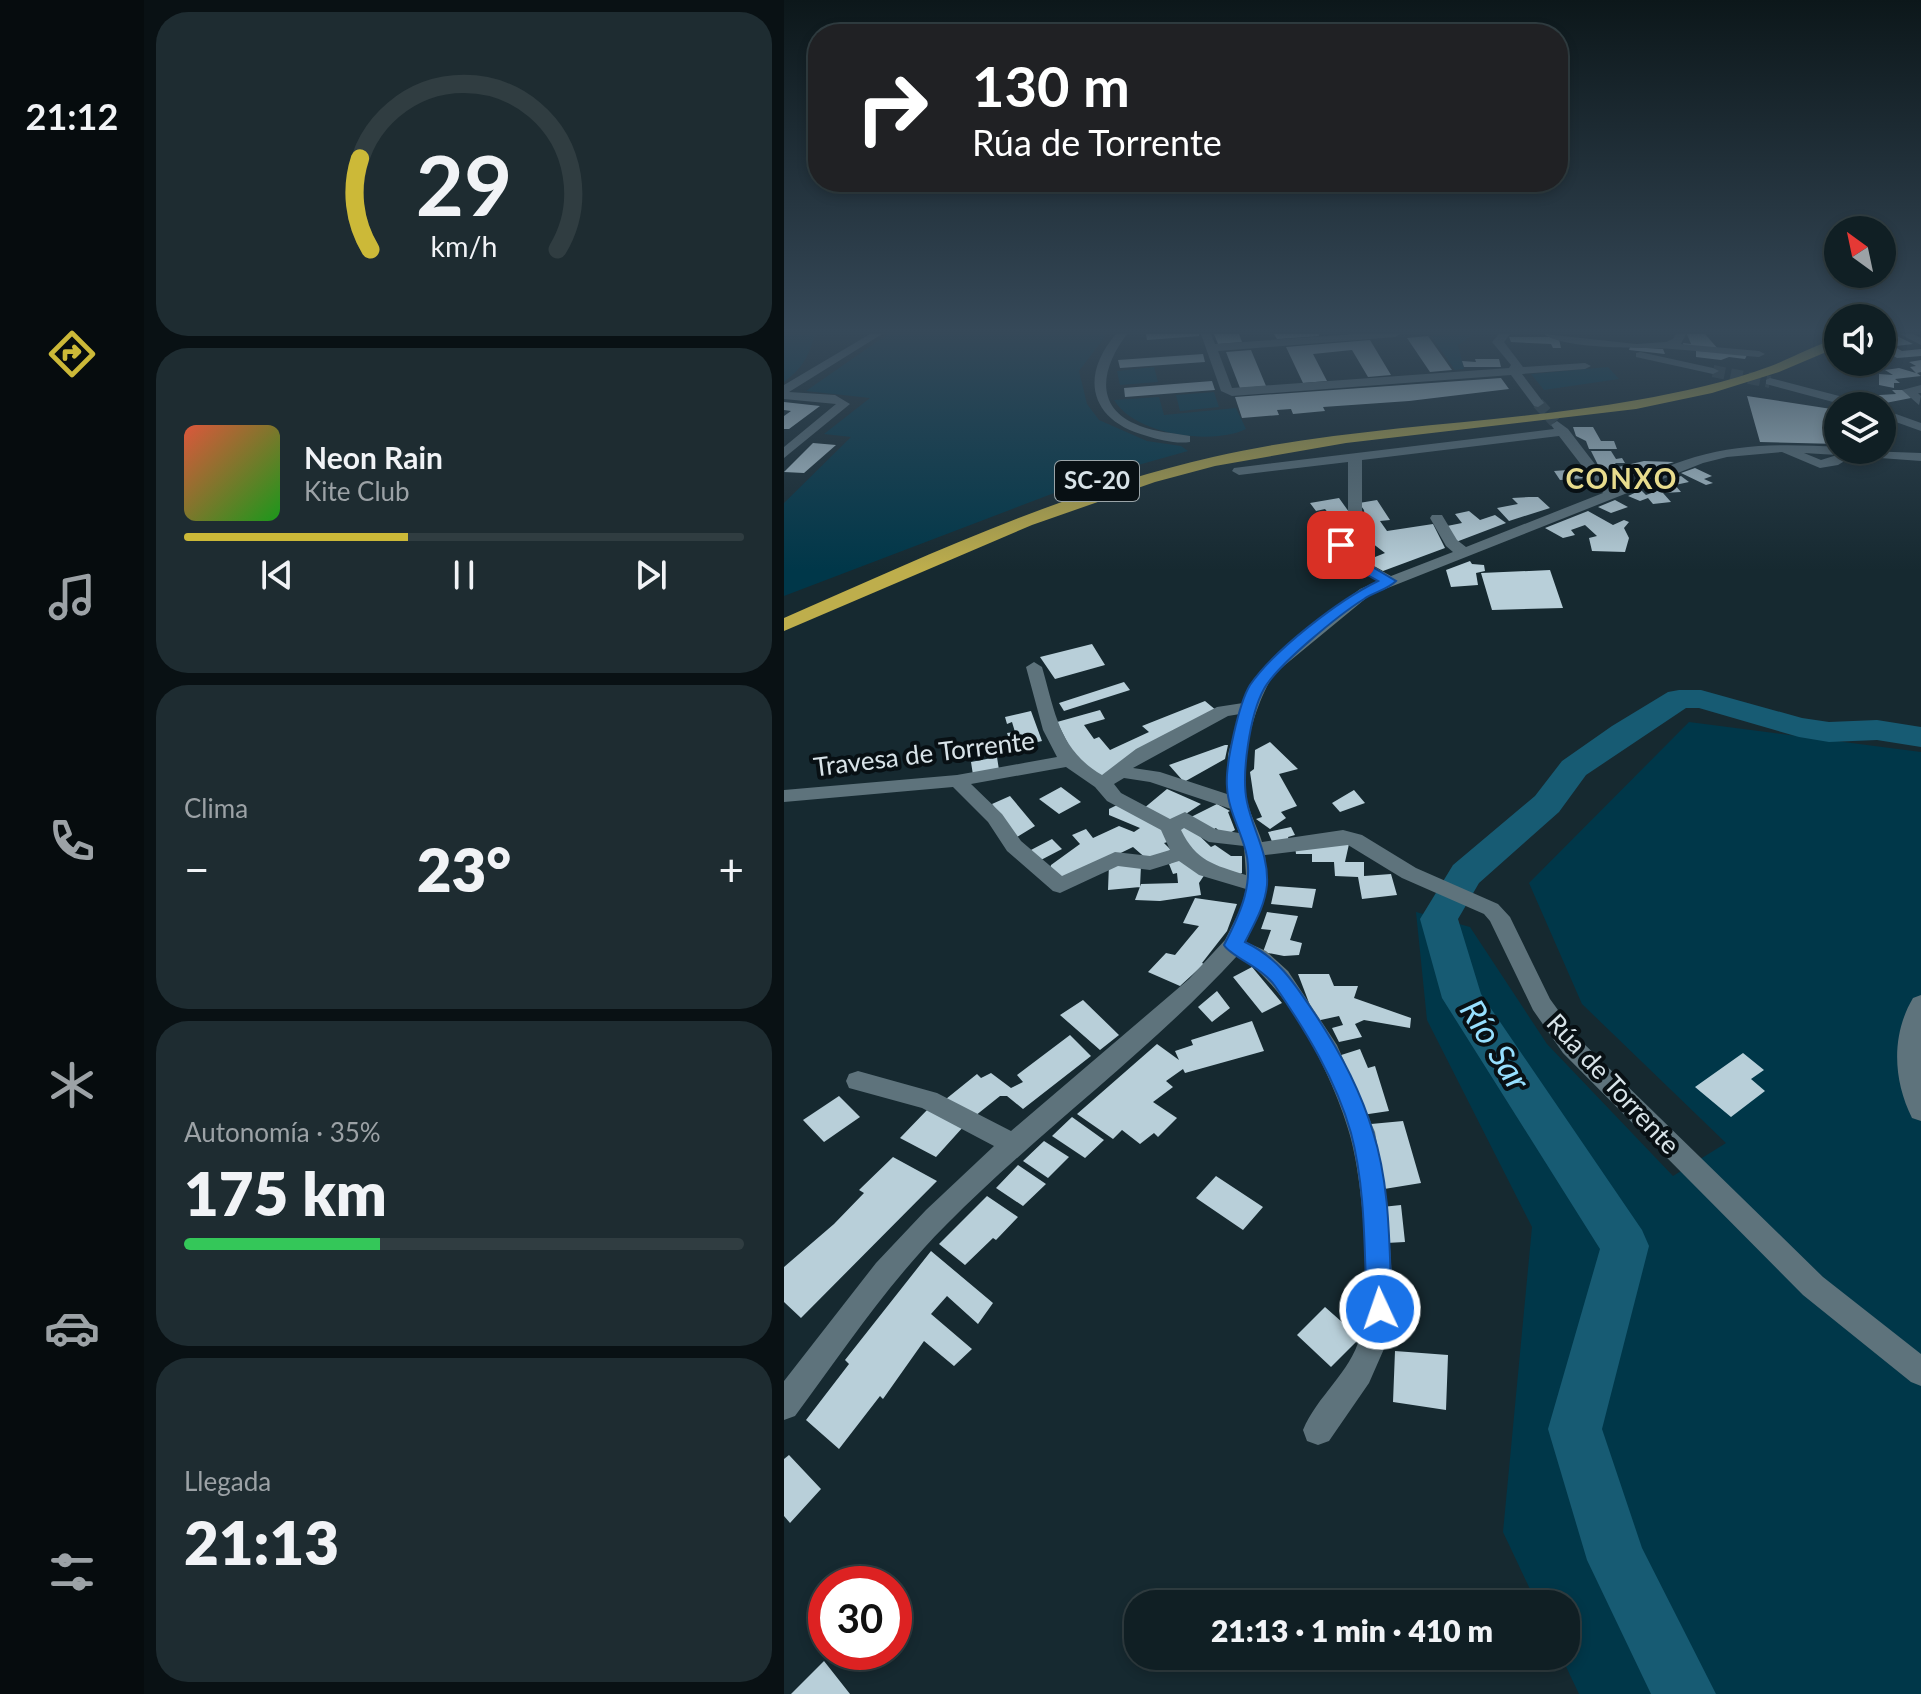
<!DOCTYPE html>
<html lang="es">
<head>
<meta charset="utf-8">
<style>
	:root { --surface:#101f24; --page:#1e2c31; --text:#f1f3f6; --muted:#9ca2a6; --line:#303d41; --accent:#ccb938 }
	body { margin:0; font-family:Lato,sans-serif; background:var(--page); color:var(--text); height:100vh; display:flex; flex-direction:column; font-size:30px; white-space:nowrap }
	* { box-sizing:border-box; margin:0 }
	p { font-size:26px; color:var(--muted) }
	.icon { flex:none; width:44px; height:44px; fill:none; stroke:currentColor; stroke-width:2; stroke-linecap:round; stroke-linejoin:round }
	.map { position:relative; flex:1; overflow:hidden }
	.side { display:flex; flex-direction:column; gap:12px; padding:12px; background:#091114; width:640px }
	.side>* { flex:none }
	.hud { position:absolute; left:24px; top:24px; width:760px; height:168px; border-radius:32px; box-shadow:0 4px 12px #0003,0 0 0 2px var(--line); background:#202124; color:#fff; overflow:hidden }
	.needle { width:52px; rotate:327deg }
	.tools { position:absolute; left:1040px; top:216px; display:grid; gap:16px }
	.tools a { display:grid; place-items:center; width:72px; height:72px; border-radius:50%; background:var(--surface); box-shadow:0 4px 12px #0003,0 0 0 2px var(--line); font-size:40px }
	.speed { position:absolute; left:24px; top:1566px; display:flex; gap:16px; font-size:40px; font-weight:700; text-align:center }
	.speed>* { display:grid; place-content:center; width:104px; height:104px; border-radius:50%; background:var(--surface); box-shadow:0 4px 12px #0003,0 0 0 2px var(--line); line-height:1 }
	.speed .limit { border:12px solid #d22; background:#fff; color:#111 }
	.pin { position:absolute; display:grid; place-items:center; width:68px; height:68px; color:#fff; margin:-34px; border-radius:16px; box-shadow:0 4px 12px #0006 }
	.me { position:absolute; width:88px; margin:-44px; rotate:357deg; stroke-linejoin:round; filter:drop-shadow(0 0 6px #0008) }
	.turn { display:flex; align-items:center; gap:28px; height:168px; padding:0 32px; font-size:36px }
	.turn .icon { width:104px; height:104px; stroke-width:2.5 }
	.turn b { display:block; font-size:56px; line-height:68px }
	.big { font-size:60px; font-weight:800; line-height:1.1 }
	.side .tile { flex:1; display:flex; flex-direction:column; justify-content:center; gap:12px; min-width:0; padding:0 28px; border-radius:32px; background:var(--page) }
	.side .dial { align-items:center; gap:0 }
	.dial svg { height:208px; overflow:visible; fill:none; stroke:var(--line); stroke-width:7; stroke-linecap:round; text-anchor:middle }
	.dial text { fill:var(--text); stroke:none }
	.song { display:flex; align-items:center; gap:24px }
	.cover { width:96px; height:96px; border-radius:12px; background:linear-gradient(135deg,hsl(10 70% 55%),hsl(120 70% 35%)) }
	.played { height:8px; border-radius:4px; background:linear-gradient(90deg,var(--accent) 40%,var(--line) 40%) }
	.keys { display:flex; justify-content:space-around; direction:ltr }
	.heat { display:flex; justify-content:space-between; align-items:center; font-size:44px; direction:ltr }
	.charge { height:12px; border-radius:6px; background:linear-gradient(90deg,#34c759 35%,var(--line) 0) }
	.trip { position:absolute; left:340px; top:1590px; width:456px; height:80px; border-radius:32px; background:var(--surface); box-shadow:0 4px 12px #0003,0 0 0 2px var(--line); font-weight:800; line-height:80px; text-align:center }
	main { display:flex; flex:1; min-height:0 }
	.dock { display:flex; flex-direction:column; width:144px; justify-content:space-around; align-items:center; background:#060c0e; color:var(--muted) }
	.dock .icon { width:56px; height:56px }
	.dock .selected { color:var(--accent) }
	.dock b { font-size:36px; color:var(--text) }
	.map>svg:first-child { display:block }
	.green { fill:#003749 }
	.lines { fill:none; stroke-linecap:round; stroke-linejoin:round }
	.river { fill:#175b73; fill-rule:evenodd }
	.building { fill:#b8cfd9 }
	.street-tunnel { stroke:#33454c; stroke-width:12; stroke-dasharray:12 6; stroke-linecap:butt }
	.street { fill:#5e737c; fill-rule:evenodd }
	.highway { fill:#beae4c; fill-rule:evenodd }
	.route { fill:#1a73e8; stroke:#114b97; stroke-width:2 }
	.labels { text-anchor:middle; stroke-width:8; stroke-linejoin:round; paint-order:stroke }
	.shield { fill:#081014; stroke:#9aa4a8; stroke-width:2 }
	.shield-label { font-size:24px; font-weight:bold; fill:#d8e3e8 }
	.street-label { font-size:26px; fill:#d8e3e8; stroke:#081014 }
	.far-district-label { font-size:28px; font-weight:bold; letter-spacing:2px; fill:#e8dc8d; stroke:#081014 }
	.near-water-label { font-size:34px; font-style:italic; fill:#96dffe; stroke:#081014 }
</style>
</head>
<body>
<main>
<nav class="dock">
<b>21:12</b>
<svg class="icon selected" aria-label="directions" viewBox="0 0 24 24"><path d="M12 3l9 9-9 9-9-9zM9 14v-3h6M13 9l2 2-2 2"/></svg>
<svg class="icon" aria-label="music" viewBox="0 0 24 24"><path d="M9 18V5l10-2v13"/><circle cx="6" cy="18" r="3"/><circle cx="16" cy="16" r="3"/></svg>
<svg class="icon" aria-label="phone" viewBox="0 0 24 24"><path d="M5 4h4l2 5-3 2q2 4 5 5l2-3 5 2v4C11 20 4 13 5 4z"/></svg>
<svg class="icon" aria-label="climate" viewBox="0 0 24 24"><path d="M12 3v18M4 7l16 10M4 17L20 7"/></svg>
<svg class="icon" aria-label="car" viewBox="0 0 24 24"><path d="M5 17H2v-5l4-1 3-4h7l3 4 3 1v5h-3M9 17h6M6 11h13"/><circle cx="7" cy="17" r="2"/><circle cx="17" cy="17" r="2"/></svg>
<svg class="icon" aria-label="filters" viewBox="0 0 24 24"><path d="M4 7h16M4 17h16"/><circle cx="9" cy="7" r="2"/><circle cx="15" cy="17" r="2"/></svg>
</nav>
<section class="side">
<div class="tile dial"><svg viewBox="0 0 100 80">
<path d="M14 69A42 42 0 1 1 86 69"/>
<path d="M14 69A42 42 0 0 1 10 34" stroke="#ccb938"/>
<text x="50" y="56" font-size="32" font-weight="700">29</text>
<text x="50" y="72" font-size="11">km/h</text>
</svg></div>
<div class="tile">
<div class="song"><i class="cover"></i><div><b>Neon Rain</b><p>Kite Club</p></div></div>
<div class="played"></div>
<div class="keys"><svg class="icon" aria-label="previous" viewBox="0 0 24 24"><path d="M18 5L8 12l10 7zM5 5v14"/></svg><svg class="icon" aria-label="pause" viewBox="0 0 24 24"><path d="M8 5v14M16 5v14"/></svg><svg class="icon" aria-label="next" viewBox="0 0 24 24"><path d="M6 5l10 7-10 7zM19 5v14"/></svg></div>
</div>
<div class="tile"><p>Clima</p>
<div class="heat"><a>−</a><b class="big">23°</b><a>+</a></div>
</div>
<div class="tile"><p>Autonomía · 35%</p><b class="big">175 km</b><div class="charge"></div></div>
<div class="tile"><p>Llegada</p><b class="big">21:13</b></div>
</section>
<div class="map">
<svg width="1137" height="1694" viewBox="0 0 1137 1694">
	<rect width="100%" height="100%" fill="#162930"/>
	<path class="green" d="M0,334H31C25,356 19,368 0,382Z
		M104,334H323L295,371L303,404L315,420L363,441L397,446L404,451L315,476L0,596V503L67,437L40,434L86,398L22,391Z
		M690,334L674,345L680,369L671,370L647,336Z
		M370,367L374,382L336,385L333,371Z
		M824,367L835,379L760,390L747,374Z
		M430,392L435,407L396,411L392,395Z
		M375,397L380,415L452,408L462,429C427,446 350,434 330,400Z
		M905,722L1137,752V1694H795L777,1656H782V1604H753L719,1532L748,1227L643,1020L632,912L686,927L763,1044L889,1176L942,1143L798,1004L745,883Z"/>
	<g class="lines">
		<path class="river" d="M895,690H917L1018,718L1045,722L1093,720L1137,727V747L1093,740L1045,742L1015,737L915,708H902L802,775L775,812L695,883L674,919L697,994L858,1230L865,1246L818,1429L858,1548L932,1694H867L803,1560L764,1429L816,1249L658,998L636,919L669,865L751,796L778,761L828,726L884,692Z"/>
	</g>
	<path class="building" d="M362,334H415V336L363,340Z
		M430,334H455L458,342L434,344Z
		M490,334H535V336L493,339Z
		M903,334H921L935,350L900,347L899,343L907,344Z
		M1098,334H1109L1129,344L1112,346L1098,339Z
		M644,336L668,370L646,372L623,338Z
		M725,337H765L775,339L777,348H769L767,344L727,342Z
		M586,340L607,375L584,377L568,350L529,354L543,381L519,383L502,347Z
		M1109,346L1118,351L1137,349V356L1113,358L1098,349Z
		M846,347L879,349L881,354L845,350Z
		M467,350L482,386L456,388L442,352Z
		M912,351L964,353L961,359L945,357L937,360L912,357Z
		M419,354L421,362L336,368L334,360Z
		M691,359H715L717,367H680L678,361L692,362Z
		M1137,360V372L1133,373L1137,376L1111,379L1116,383H1110V388L1095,385V374L1109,375L1101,370L1115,368L1132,373L1126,367L1132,366L1125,362Z
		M717,378L725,389L625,401L539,407L541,411L509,414L507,409L493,410L495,415L458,418L451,397Z
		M428,381L431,390L341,397L340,388Z
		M1108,390H1121L1127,398L1086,406L1080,396L1112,394Z
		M963,396L1054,410V444L976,442Z
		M0,402L36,406L5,429H0V416L7,411L0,410Z
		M789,427H809L817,441H830L833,449H805L802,441L792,436Z
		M29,443L52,445L20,473L0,472Z
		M807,451H827L832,459L838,458L841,463H831L834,467L860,461L890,462L841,478L835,470L817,471Z
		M911,468L928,476L920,479L929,483L922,485L897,473Z
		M797,469L803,478L776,480L770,471Z
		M897,476L905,482L891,485L897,492L879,493L887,502L869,504L864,498L856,501L844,496L857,490L862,495L876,490L872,485Z
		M745,497H754L766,508L725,521L713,508L734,504L728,498Z
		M555,498L565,512L546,515L541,509L532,511L526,503Z
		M593,500L606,520L596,521L603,531L649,524L661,548L599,571L581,561L601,553L588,543L578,545L573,534L582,533L576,524H582L580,510L575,503Z
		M831,500L844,507L827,513L814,507Z
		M685,511L696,520L711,515L722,523L672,542L663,526L678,523L671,514Z
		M804,511L829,525L840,520L845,522L840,528L845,538L841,552L808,551L805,538L813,536L801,525L787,530L791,535L779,538L761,528Z
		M549,522L556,533L533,537L526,525Z
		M686,561L688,564L700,565L701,571L692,573L694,585L667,587L662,570Z
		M766,570L779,608L708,610L697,573Z
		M308,644L321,665L271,679L256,657Z
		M340,682L346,690L280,711L275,703Z
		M421,701L433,711L329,773L316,776L304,770L286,748L273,722L316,710L321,719L300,725L310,739L315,737L326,750L365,732L358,726Z
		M247,711L258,741L228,748L223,733L231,732L228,722L223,724L221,717Z
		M486,742L514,769L495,774L513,806L497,812L502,818L486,829L472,819L478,817L470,799L466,772L470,769L471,750Z
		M441,745H444L441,759L400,782L385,765Z
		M213,757L215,770L189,775L187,762Z
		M277,787L297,802L275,814L255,799Z
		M383,789L417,804L388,823L359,809Z
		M570,790L581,803L556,812L548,803Z
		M226,796L251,826L233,837L208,804Z
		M433,804L446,811L444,812L451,830L440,836L432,828L426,831L407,817Z
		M333,805L370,819L390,840L380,843L387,850L364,860L349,847L277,882L266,869L267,865L296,844L288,835L302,829L309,838L335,826L350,832L356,828L325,815V809Z
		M401,822L427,847L431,845L447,856H458V873L454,875L410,858L389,828Z
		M507,827L511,835L504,837L505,840L489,844L484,832Z
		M268,839L278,849L255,861L245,851Z
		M565,844L561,862H580V876L607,874L613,895L578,899L574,877L551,876L550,862H528V854H512L511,846Z
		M401,857L421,874L415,883L417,895L376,901L351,900L357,884L394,883L393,873L389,874L385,864Z
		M325,864L357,865L356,887L324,890Z
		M491,886L532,889L528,908L487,904Z
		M411,898L453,904L443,931L418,963L420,964L396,986L364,972L382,953L391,955L415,926L399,923Z
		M483,912L514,916L506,940L518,943L515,955L500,956L479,952L487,930L477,929Z
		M468,967L498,1003L478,1013L449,977Z
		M514,974H545L550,986H574L570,998L627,1018L626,1028L580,1020L571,1024L578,1037L555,1042L548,1028L559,1025L555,1016L532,1021Z
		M433,991L446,1008L428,1022L414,1007Z
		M299,1000L335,1035L316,1050L276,1015Z
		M468,1021L480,1051L401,1073L399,1069L382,1081L389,1087L369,1102L393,1118L374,1137L370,1133L356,1144L338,1130L329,1139L293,1114L373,1044L395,1060L391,1051L409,1045L407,1040Z
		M286,1035L307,1056L239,1109L223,1096H216L191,1116L162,1099L193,1074L197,1078L207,1073L227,1088L239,1082L233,1075Z
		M576,1049L584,1068L591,1066L605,1111L578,1115L554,1056Z
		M959,1053L980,1070L967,1079L981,1091L947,1117L911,1087Z
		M55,1096L76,1117L40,1142L19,1120Z
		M144,1109L180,1126L152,1157L116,1138Z
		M288,1117L320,1140L301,1158L268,1136Z
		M619,1121L637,1183L594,1190L587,1124Z
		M260,1141L285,1157L264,1178L239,1161Z
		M109,1157L153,1181L17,1318L0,1302V1267L50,1224L80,1193L75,1190Z
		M234,1165L262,1184L239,1206L212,1188Z
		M432,1176L479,1207L459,1230L412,1198Z
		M203,1196L234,1217L212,1240L209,1238L181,1265L155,1244Z
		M617,1205L621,1242L602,1243L598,1207Z
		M147,1251L209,1303L194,1324L163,1296L147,1314L188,1349L170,1366L140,1341L99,1399L96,1396L55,1449L22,1420L65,1364L61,1360Z
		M541,1307L576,1338L547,1367L513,1335Z
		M611,1351L664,1355L662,1410L609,1402Z
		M5,1455L37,1489L6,1523L0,1516V1459Z
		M40,1661L66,1694H7Z"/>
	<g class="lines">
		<path class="street-tunnel" d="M929,371L986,382
			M754,403L771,422"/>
		<path class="street" d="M86,334H98L5,392L51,395L66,404L0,458V447L52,404L0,399V385Z
			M332,334H343C318,367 308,408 356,426C372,432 389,433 406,436V442C392,444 376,440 363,436C306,421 295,377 332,334Z
			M417,334H427L431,344L572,334H616L611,337L434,351L448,388L725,368L727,365L708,342L715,334H726L720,342L739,367L801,363L807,366L801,369L738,374L760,403L754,407L750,406L727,375L448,396L437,391Z
			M760,334L852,344L882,342L889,339L892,334H902L897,344L975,351L981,354L975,357C946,355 917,351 888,349C859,347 781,350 760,334Z
			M1116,334H1129L1137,338V345Z
			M856,352L929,368L935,371L929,374L852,357V353Z
			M986,378L1082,403L1084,406H1064L982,384V380Z
			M1137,385V393H1134L1137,396L1135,405L1118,390Z
			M1098,409L1137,423V431L1098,417Z
			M773,421L784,429L830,489C857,478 884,465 911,457C958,443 1006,444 1054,447V450L1137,453V461L1069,456L1054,465L1036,468L998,452L943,457L919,463L586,595L490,674C470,706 456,758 462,795C464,811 474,828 478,842L559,830L578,835L632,868L714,904L726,917L766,999L795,1039L1039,1277L1137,1354V1386L1127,1382L1019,1295L779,1053L749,1010L706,921L700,914L618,878L564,845L481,855C484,892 478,909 462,942L482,951L504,971L553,1045L591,1132L603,1201L610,1309L603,1342L585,1383L545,1441L534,1445L523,1441L519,1430C533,1396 566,1373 576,1337C588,1291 579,1178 565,1132C550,1079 502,981 453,956C364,1053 255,1131 162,1225C105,1282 59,1351 11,1416L0,1420V1381L92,1263L142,1210L210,1146L138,1108L65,1088L62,1081L65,1074L74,1071L153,1093L227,1131L405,979L441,940L457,908L462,889L415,875L395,861L366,870L334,866L276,893L269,891L223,851L204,822L169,787L0,802V790L173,775L273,757L259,730L242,667L250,662L258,667C271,712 275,750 318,775L352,749L433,707L459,703C473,657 539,618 576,589L594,581L553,558L549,550L564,521V462L455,475L448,471L450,468L770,429L767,425ZM775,436L819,493L682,547L673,540L658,515H648L646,518L662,546L669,552L607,576L564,552L578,521V460ZM1020,453L1053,455L1037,460ZM456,714L444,754L443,794L376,772L349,768L444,716ZM282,767L311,787L323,801L377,830L386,850L366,856L331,852L278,876L237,841L218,814L187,784ZM340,778L366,782L447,809L455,833L431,829L401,812L386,819L337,793L330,784ZM400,828L425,842L460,846L462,875C430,865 412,861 397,830Z
			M1137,995V1121L1128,1118C1109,1080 1107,1035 1129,998Z"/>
		<path class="highway" d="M1054,338V347L995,372L928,393L852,409L562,443L431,466L371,482L248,525L0,631V618C139,557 280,491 429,457C568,425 712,425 853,400C898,392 944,382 987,366C1010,357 1031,345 1054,338Z"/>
	</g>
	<linearGradient id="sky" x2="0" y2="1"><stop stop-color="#0c171a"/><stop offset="0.58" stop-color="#364959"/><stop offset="1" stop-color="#364959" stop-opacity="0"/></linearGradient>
	<rect width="1137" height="571" fill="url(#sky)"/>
	<path class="route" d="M552,542H562L565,553L612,581C603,590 590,592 580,599C556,614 493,665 480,689C466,714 457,775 463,802C469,831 485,854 483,885C481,906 470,924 461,942C494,958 509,981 529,1011C554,1048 576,1089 589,1132C607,1188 605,1251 608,1309L605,1318L596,1321L587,1318L583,1309C580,1251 582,1190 567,1133C552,1080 522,1031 491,986C478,967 447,957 440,945C456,914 472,881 460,845C454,826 444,807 443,787C441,765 455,703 466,685C491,649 555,600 594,581L553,558Z"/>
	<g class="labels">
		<rect class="shield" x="271" y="461" width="84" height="40" rx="6"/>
		<g class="shield-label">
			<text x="313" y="489">SC-20</text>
		</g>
		<g class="street-label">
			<text transform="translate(140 754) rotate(-7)" y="9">Travesa de Torrente</text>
			<text transform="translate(829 1084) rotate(47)" y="9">Rúa de Torrente</text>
		</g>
		<g class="far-district-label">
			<text x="838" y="489">CONXO</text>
		</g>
		<g class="near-water-label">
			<text transform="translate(711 1045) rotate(58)" y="12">Río Sar</text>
		</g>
	</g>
</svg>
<div class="tools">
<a><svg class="needle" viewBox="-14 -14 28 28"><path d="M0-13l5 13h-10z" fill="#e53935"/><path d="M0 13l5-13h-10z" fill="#9ca2a6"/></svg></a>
<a><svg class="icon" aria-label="sound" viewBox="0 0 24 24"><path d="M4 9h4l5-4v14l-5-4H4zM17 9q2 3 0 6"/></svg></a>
<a><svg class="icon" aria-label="layers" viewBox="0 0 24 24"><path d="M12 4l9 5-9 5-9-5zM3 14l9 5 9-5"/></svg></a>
</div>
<div class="speed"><div class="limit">30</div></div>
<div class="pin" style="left:557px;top:545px;background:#d93025"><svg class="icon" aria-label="arrive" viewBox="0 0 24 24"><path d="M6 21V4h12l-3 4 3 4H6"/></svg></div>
<svg class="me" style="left:596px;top:1309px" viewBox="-20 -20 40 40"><circle r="17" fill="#1a73e8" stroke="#fff" stroke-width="3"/><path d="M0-11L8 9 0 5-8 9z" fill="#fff"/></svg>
<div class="trip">21:13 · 1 min · 410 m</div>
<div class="hud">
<div class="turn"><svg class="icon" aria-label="right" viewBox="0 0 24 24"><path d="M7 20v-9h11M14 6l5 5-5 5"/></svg><div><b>130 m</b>Rúa de Torrente</div></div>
</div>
</div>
</main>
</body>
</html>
